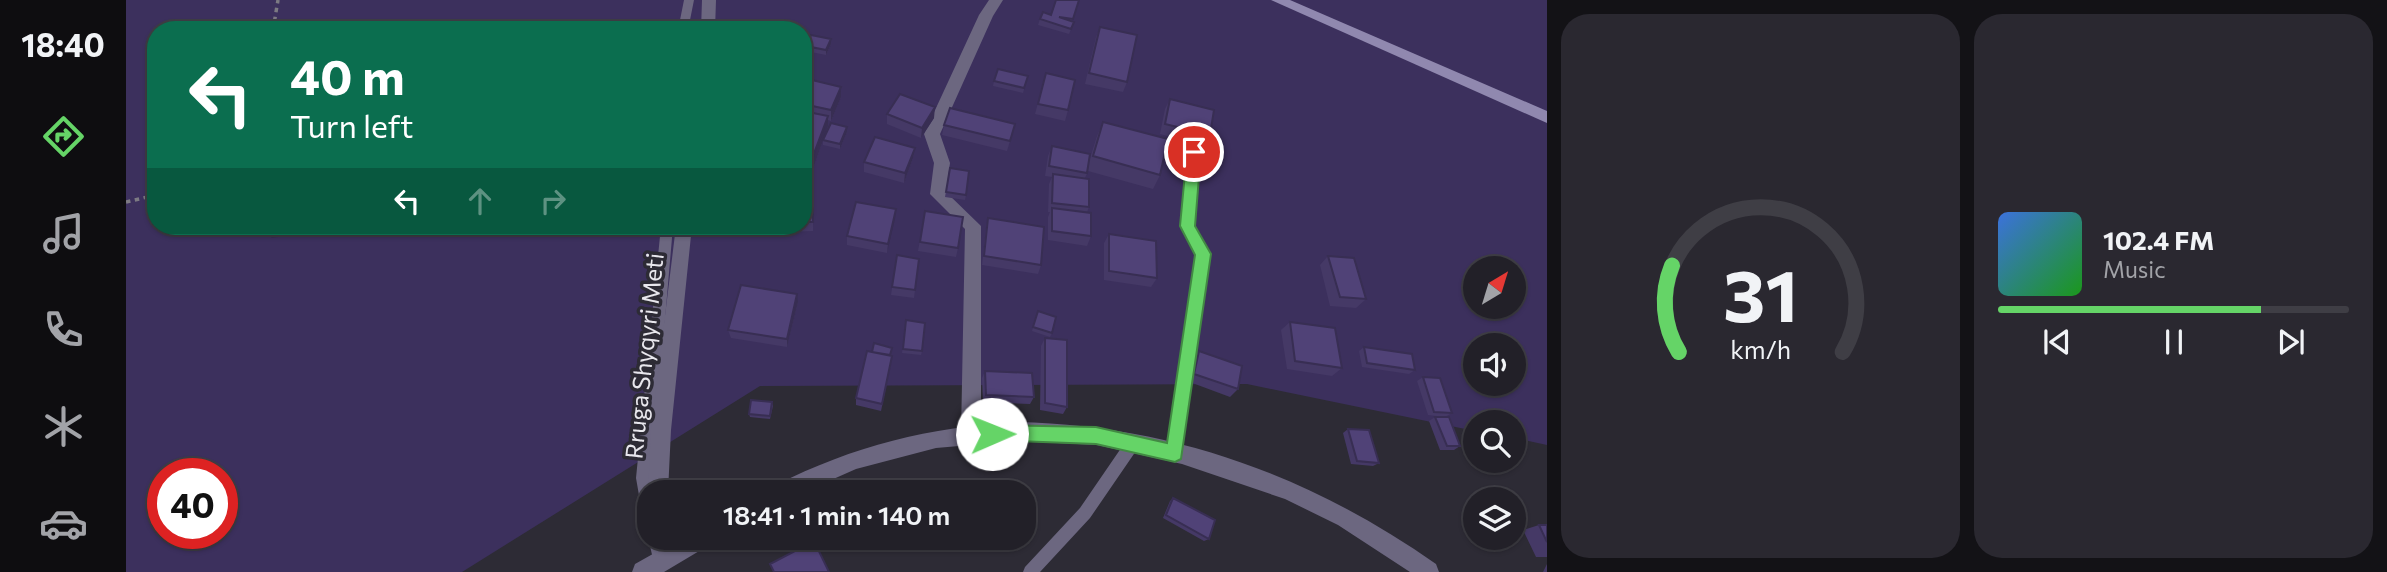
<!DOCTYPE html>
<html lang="en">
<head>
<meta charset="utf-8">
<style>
	:root { --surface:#222028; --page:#2a2830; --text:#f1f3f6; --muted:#a2a3a8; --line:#3f3e45; --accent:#65d467 }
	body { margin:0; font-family:Commissioner,sans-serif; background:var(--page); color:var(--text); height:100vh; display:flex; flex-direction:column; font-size:26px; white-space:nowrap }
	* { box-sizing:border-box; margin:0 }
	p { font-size:23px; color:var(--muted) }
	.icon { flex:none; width:38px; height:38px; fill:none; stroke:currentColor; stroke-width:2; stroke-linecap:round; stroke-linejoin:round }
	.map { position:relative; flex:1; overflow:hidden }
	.side { display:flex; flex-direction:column; gap:14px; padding:14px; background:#131216; width:840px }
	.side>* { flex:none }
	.hud { position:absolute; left:21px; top:21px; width:665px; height:214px; border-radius:28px; box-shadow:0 2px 5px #0004,0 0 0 2px var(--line); background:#0b6e4f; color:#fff; overflow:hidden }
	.needle { width:46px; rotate:38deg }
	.tools { position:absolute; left:1337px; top:256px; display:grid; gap:14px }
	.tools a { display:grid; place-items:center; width:63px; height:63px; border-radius:50%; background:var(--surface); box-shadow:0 2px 5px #0004,0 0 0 2px var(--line); font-size:35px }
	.speed { position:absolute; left:21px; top:458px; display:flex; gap:14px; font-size:35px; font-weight:700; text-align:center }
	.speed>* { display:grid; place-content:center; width:91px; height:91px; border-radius:50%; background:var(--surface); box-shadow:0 2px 5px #0004,0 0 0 2px var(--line); line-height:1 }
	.speed .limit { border:10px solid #d22; background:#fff; color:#111 }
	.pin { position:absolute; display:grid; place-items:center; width:60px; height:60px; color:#fff; margin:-30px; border:4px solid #fff; border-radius:50%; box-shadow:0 2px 7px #0007 }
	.me { position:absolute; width:77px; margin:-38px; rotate:89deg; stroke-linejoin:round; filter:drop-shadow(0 0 5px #0008) }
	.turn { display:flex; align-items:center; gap:24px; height:147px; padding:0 28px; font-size:32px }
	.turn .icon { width:91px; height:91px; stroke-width:2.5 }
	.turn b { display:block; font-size:49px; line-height:60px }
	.lanes { display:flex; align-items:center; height:66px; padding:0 28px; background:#0003; justify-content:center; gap:35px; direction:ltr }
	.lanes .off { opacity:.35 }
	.side .tile { flex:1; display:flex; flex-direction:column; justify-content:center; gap:10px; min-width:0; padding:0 24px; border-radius:28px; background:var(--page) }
	.side .dial { align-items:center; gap:0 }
	.dial svg { height:182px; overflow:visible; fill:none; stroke:var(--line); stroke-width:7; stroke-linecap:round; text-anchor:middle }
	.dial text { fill:var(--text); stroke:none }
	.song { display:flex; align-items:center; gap:21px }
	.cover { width:84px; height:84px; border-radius:10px; background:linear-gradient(135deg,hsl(220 70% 55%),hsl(120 70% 35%)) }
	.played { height:7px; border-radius:4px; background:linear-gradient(90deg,var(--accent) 75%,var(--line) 75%) }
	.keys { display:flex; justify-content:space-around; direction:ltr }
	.side .tiles { flex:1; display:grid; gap:14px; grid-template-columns:repeat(2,1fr) }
	.trip { position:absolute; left:511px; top:480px; width:399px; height:70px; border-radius:28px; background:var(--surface); box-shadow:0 2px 5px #0004,0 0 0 2px var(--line); font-weight:600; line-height:70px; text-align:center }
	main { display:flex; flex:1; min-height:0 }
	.menu { display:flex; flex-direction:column; width:126px; justify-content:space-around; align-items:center; background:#0e0d10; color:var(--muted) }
	.menu .icon { width:49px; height:49px }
	.menu .active { color:var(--accent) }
	.menu b { font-size:32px; color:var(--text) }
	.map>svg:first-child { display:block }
	.green { fill:#3c305d; fill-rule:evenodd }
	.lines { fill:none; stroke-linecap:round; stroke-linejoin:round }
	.path { stroke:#7c7a83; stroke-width:3.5; stroke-dasharray:4.5 4.5; stroke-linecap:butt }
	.service { fill:#6c6780; fill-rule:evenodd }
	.minor { fill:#6c6780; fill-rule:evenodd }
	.tertiary { fill:#6c6780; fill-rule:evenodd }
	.secondary { fill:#9088af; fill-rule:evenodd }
	.wall { fill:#453966 }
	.shaded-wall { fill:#382e53 }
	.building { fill:#504277; stroke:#382e53; stroke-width:2 }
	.route { fill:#65d467; stroke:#428a43; stroke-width:2 }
	.labels { text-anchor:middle; stroke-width:7; stroke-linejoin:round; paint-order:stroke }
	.street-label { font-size:24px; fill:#e8e7ed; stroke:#2d2b35 }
</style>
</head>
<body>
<main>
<nav class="menu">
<b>18:40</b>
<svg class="icon active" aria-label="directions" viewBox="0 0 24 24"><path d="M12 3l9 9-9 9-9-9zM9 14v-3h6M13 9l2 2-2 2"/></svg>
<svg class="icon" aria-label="music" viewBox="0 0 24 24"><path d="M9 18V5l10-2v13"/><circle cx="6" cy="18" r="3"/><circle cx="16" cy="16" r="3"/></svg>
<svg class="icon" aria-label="phone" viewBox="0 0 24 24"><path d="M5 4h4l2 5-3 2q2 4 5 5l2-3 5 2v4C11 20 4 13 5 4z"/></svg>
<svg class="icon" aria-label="climate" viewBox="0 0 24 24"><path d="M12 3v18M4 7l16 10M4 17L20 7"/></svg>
<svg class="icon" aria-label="car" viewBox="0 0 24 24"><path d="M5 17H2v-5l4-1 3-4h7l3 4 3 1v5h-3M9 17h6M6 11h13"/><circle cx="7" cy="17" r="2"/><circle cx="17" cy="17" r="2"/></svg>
</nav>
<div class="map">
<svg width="1421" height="572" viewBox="0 0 1421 572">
	<rect width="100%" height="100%" fill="#2d2b35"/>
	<path class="green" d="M0,0H1421V445L1388,438V422H1349V431L1121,384L634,386L336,572H0ZM30,30H677V226H30ZM1349,268H1388V306H1349ZM1349,345H1388V383H1349ZM37,474H96V534H37Z"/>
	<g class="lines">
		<path class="path" d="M147,30L152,0
			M0,202L30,195"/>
		<path class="service" d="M558,0H568L562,30H552Z
			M1068,148L1073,152L1068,226L1083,254L1056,453L1054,458L1049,460L1044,458L1042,453L1071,254L1056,226L1063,152Z
			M535,226H547L523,507L514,501L510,478Z
			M1007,436L1012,438L1014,443L1012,448L964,518L914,572H897L899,567L954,508L1002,438Z"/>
		<path class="minor" d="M576,0H590L589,30H575Z
			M863,0H877L867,16L814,134L824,163L820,192L855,226V434L852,441L845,443L838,441L835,434L839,229L804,194L808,163L798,134L853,15Z
			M550,226H566L545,430L542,492H523V495L522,492L525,430Z
			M523,533V537H542L547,561L543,568L536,572L529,568L522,537Z"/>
		<path class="tertiary" d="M891,422C1045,425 1185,476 1310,564L1313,572H1284L1212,525L1159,499L1056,464L971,445L891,441L810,448L730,469L678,492H647L650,485C727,446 804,427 891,422Z
			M557,537H588L585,544L538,572H506L509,564Z"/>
		<path class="secondary" d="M1145,0H1164L1421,111V123Z"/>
	</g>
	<path class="wall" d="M953,0L946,21L948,22L943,34L912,25L914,19L925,15Z
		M974,27L1001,82L997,92L959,84L970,37Z
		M705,44L700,55L680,51V46Z
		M920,73L942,110L939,121L909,114Z
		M902,76L897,93L867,86L868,81Z
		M715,97L705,121L702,120V126L688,166L677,164V99Z
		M1044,99L1084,135L1078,146L1034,134L1039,109Z
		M761,114L808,118L795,138L761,124Z
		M977,122L1034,175L1027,189L962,171L959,178L963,207L961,212L965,236L961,246L922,240V217L924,212H922L923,184L926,177L919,176L922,156L926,146L962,165L971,136Z
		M889,124L881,151L816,135L818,125Z
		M721,127V132L714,149L697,145V140Z
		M789,148L787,158L778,183L738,172V162Z
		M824,168L840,195L839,200L819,197Z
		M677,196H687V231L660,232L659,226H677Z
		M770,209L761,253L721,245V236Z
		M799,211L832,248L830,257L792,251Z
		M862,218L915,265L912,274L856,265L860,228Z
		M983,234L1031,278L1025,287L978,280V243Z
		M771,255L793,259L788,298L765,295Z
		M1202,256L1240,299L1230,308L1204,306L1194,265Z
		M672,302L661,347L605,338L602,330Z
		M912,311L926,333L924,337L906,331Z
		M780,320L796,351L795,355L776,353Z
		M1164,322L1216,368L1206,376L1161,369L1155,330Z
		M919,338L941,407L937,414L914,410L915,346Z
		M1238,347L1289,370L1283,374L1236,367L1233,351Z
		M1073,351L1112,389L1104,397L1061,381L1066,359Z
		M765,356V364L755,411L730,405V398Z
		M859,371L908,397L904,404L857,402L856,378Z
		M1297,377L1326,413L1319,417L1302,415L1291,381Z
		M646,402L647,406L644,419L624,417L623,414Z
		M1309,417L1334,446L1328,450H1314L1303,421Z
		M1222,429L1253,463L1247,466L1225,464L1217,433Z
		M1047,498L1083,539L1078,541L1037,518L1044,501Z
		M1413,525H1421V557H1410L1397,530Z
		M1421,564V572H1417Z"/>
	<path class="shaded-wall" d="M705,39V44L700,55V50Z
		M715,87V97L705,121V110Z
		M809,107L808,118L795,138L796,128Z
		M702,116V126L688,166L687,156Z
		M721,127V132L714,149V144Z
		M789,148L787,158L778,183L779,173Z
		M770,209L769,219L761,253L762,244Z
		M152,226H214L146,238L136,229Z
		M671,294L672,302L661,347V339Z"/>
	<path class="building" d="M930,0H953L947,19L933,17L948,22L945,29L914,19L917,12L925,15Z
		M531,24L532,30H521L520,25Z
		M974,27L1011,35L1001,82L963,73Z
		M685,35L705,39L700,50L680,46Z
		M872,69L902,76L898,88L868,81Z
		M920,73L949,80L942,110L912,104Z
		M686,80L715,87L705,110L677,104V99Z
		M774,94L809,107L796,128L761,114Z
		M1044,99L1088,110L1084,135L1039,124Z
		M824,108L889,124L884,141L818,125Z
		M677,111L702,116L687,156L677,154Z
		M977,122L1042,139L1034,175L967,156Z
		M705,123L721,127L714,144L697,140Z
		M749,137L789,148L779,173L738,162Z
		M926,146L964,154L961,173L923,166Z
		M824,168L843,171L840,195L820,192Z
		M927,174L963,179V207L926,203Z
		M677,196H687V222H677Z
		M730,202L770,209L762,244L721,236Z
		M926,208L965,213V236L926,231Z
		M799,211L837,217L832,248L794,242Z
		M862,218L918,227L915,265L858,256Z
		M136,226H152L136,229Z
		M983,234L1030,241L1031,278L983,271Z
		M771,255L793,259L789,290L766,287Z
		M1202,256L1228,258L1240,299L1214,297Z
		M615,285L671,294L661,339L602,330Z
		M912,311L930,317L926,333L907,327Z
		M780,320L799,323L796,351L777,349Z
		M1164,322L1209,328L1216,368L1169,361Z
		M919,338L941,340V407L919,403Z
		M748,343L766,348L764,355L746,352Z
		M1238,347L1286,354L1289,370L1241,363Z
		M741,351L766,356L756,404L730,398Z
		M1073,351L1116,366L1112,389L1068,374Z
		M859,371L906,373L908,397L860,395Z
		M1297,377L1314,378L1326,413L1308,412Z
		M625,400L646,402L644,416L623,414Z
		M1309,417H1323L1334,446H1321Z
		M1222,429L1243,430L1253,463L1231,461Z
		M1047,498L1089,520L1083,539L1040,515Z
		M1413,525H1421V542Z
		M688,541L703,572H648L644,564Z"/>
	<path class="route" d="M1068,147L1075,152L1069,226L1085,254L1055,459L1049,462L970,444L859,440L857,434L859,428L866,425L970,427L1041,443L1069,255L1054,226L1061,152Z"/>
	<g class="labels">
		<g class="street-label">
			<text transform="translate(519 356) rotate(-84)" y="8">Rruga Shyqyri Meti</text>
		</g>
	</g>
</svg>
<div class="tools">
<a><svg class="needle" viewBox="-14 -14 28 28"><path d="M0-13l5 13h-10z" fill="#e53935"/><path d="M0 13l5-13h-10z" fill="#a2a3a8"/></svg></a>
<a><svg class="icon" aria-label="sound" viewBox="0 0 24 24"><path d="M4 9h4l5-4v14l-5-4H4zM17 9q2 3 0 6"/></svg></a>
<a><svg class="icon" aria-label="search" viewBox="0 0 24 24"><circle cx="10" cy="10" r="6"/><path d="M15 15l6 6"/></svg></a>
<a><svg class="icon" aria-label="layers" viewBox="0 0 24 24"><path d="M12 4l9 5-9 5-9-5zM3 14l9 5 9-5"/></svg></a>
</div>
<div class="speed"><div class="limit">40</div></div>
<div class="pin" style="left:1068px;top:152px;background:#d93025"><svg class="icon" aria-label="arrive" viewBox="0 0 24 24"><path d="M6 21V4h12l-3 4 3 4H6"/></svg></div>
<svg class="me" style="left:866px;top:434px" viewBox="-20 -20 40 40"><circle r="19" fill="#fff"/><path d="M0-13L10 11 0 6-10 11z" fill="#65d467"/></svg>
<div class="trip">18:41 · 1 min · 140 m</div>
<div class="hud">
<div class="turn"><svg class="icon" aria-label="left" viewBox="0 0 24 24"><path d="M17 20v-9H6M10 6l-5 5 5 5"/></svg><div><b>40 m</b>Turn left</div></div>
<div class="lanes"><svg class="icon" aria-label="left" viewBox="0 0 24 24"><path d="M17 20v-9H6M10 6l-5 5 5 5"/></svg><svg class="icon off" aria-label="ahead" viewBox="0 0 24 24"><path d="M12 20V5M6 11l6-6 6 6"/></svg><svg class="icon off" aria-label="right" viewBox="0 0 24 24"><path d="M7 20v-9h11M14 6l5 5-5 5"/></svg></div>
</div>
</div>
<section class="side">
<div class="tiles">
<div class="tile dial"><svg viewBox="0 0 100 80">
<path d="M14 69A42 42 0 1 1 86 69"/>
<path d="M14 69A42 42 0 0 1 11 31" stroke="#65d467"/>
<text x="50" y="56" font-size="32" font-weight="700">31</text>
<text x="50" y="72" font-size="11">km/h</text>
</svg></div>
<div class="tile">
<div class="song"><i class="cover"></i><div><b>102.4 FM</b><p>Music</p></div></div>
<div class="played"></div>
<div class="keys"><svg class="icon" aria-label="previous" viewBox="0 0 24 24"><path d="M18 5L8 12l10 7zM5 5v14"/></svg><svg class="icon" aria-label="pause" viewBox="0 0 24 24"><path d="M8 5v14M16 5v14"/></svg><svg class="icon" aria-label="next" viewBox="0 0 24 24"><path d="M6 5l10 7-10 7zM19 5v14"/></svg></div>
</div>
</div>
</section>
</main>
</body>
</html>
